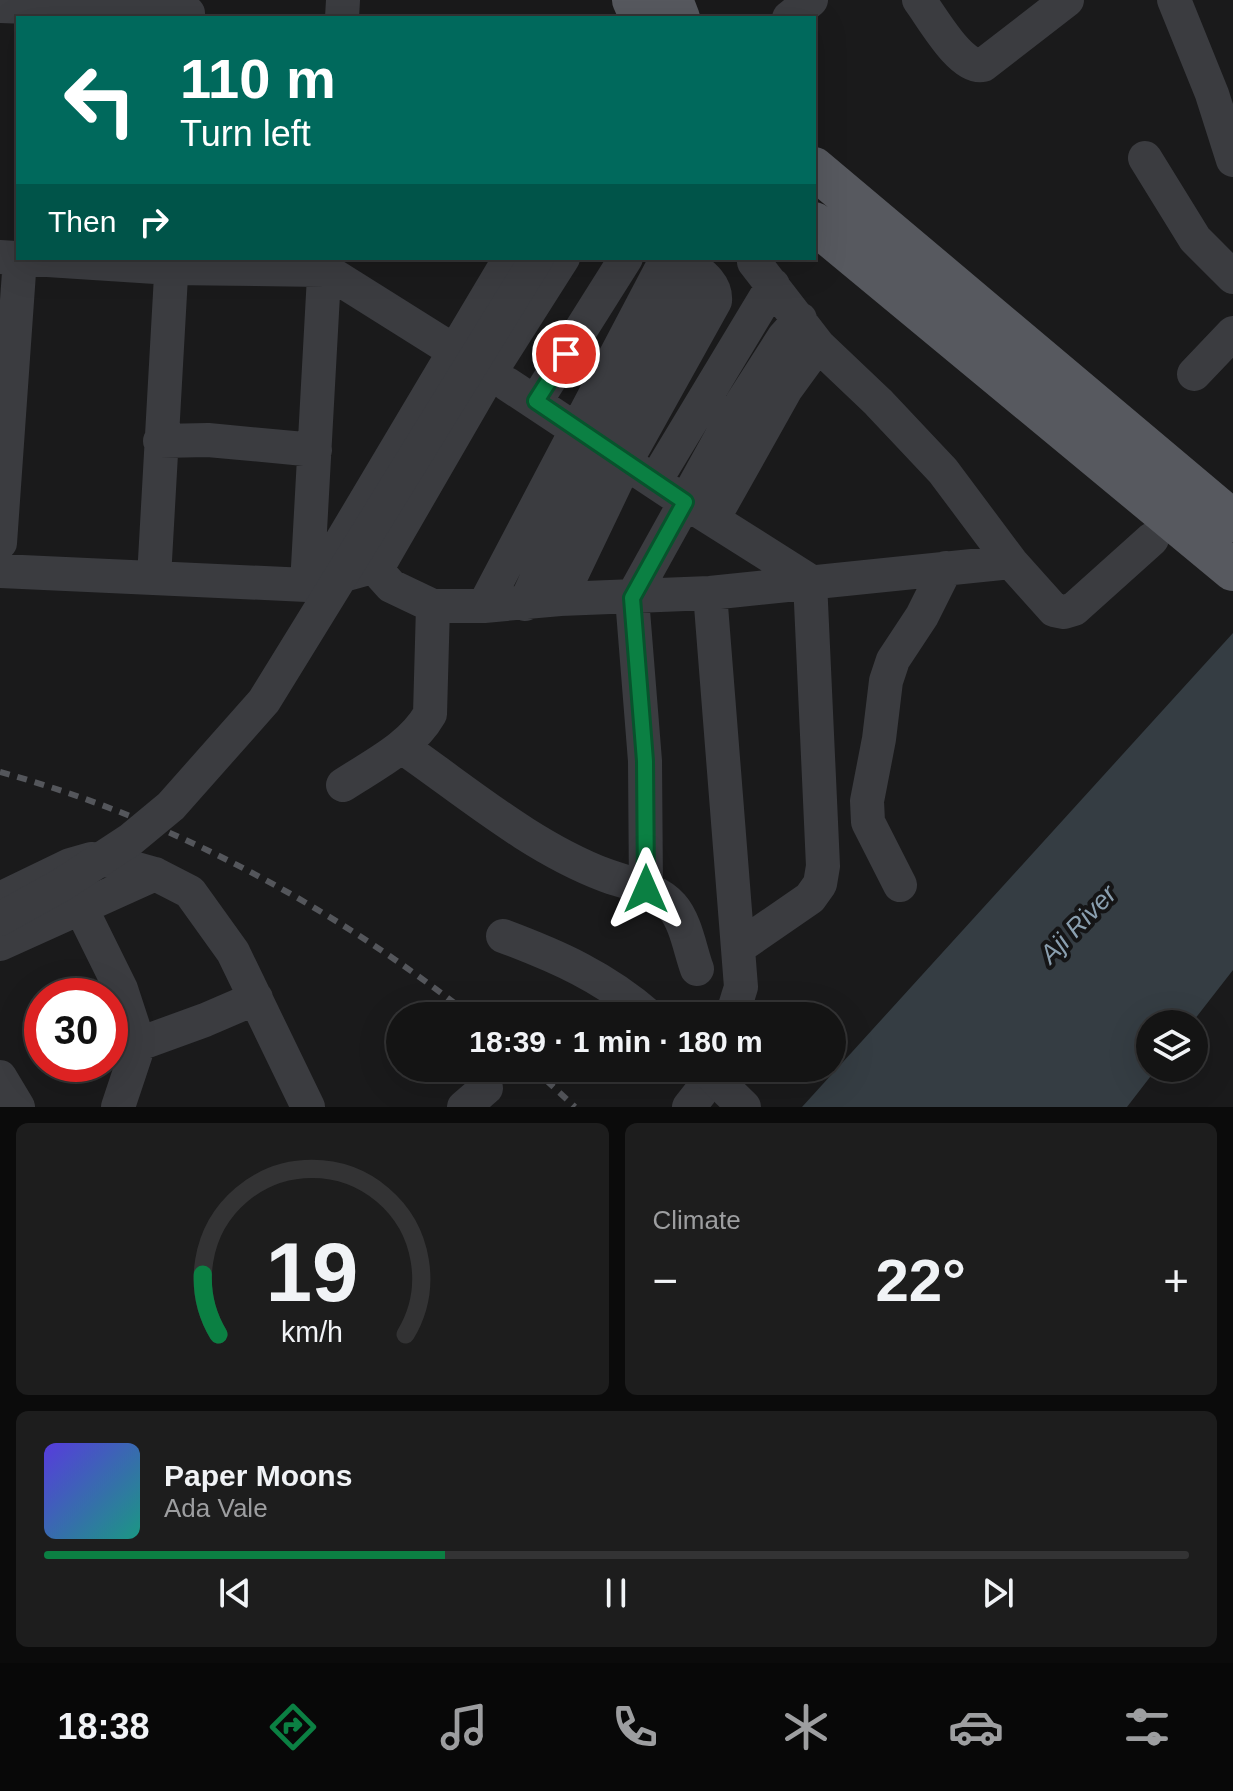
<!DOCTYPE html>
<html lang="en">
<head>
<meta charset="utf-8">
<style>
	:root { --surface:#141414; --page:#1d1d1d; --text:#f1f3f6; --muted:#9d9ea0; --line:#333334; --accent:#0b8043 }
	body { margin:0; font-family:Arial,sans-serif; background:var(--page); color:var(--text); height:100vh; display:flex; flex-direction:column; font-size:30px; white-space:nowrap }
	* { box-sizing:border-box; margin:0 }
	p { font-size:26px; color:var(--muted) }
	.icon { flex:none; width:44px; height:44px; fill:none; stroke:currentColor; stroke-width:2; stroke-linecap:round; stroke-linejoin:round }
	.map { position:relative; height:1107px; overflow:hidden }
	.panel { display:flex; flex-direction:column; gap:16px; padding:16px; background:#0b0b0b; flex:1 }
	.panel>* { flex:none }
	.guide { position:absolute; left:16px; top:16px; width:800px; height:244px; border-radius:0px; box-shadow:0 8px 32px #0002,0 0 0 2px var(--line); background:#00695c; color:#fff; overflow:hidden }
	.buttons { position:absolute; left:1136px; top:1010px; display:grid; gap:16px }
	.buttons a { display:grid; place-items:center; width:72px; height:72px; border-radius:50%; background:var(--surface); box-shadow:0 8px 32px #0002,0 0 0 2px var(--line); font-size:40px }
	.speed { position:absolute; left:24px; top:978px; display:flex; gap:16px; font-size:40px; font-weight:700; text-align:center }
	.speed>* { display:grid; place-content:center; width:104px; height:104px; border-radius:50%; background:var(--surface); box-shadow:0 8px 32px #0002,0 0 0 2px var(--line); line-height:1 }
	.speed .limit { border:12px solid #d22; background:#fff; color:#111 }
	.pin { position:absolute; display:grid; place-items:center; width:68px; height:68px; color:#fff; margin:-34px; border:4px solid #fff; border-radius:50%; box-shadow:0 2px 8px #0007 }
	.me { position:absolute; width:88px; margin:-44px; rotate:0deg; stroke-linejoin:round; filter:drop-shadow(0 0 6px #0008) }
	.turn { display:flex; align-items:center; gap:28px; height:168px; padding:0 32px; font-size:36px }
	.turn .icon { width:104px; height:104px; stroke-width:2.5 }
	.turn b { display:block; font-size:56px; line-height:68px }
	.then { display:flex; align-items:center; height:76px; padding:0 32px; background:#0003; gap:16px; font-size:30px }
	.big { font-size:60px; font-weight:600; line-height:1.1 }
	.panel .widget { flex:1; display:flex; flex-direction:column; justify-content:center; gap:12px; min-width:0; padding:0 28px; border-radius:12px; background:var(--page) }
	.panel .dial { align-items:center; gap:0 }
	.dial svg { height:208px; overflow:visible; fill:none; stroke:var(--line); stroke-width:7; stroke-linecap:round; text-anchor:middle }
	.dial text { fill:var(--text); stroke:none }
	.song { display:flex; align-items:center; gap:24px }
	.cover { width:96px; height:96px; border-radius:12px; background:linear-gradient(135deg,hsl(250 70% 55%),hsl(170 70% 35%)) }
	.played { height:8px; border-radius:4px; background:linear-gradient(90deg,var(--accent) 35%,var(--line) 35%) }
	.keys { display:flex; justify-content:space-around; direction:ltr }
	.heat { display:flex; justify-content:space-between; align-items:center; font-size:44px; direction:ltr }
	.panel .tiles { flex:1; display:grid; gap:16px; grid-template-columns:1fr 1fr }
	.widget:last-child { grid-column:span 2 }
	.trip { position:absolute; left:386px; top:1002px; width:460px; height:80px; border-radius:40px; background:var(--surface); box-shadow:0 8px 32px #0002,0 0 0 2px var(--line); font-weight:600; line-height:80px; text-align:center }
	.tabs { display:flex; height:128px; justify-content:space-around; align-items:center; background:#080808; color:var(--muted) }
	.tabs .icon { width:56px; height:56px }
	.tabs .selected { color:var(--accent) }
	.tabs b { font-size:36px; color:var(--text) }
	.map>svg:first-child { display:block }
	.water { fill:#353d43 }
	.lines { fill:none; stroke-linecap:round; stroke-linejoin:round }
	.minor { stroke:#3b3c40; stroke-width:34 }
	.major { stroke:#57595f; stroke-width:42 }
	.rail { stroke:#54565b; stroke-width:6; stroke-dasharray:10 8; stroke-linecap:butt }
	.minor-bridge { stroke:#3b3c40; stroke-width:34 }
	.route-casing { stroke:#07532c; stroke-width:20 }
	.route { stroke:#0b8043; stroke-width:14 }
	.labels { text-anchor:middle; stroke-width:8; stroke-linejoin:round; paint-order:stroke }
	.water-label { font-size:26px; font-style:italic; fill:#8a9faf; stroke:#151516 }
</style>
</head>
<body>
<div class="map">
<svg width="1233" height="1107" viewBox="0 0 1233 1107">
	<rect width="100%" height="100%" fill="#1a1a1b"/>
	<path class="water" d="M1233,633V970L1191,1024H1150V1068H1157L1127,1107H802Z"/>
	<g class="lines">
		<path class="minor" d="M919,0C932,17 961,70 983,65L1067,0
			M1174,0L1212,94L1233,160
			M0,6L188,13
			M342,18L343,0
			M789,18L811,0
			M1145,158L1195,239L1233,277
			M0,257L171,268L325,270L454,351
			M754,262L818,345L878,402L943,471L1011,562
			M1194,374L1233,333
			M507,384L685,502L810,581L823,866L820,884L810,898L739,947
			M536,401L626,258
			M160,441L208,440L315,450
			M655,481L773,285
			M713,519L786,389L818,345
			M0,543L20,258
			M379,565L382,576L391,586L433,606H484L560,599L710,593L1011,562L1054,610L1064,612L1074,609L1152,539
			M0,571L307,585L379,565L490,373L563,258
			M154,578L172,258
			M316,584L510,258
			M307,585L325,258
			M710,593L741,987L732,1016
			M560,599L626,461L715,301C717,281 695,270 681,258
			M525,604L599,444L697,271
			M484,606L667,258
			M402,747C467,792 531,847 605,875C626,883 657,888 672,906C686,922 690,950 697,969
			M343,785C375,764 411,747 430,714L433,606
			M900,885L868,822L867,801L879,739L886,681L893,660L922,616L946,568
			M646,889L645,761L632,598L729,423L784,337L800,319
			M0,899L70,865L91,859L105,860L155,874L190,892L233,952L308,1107
			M81,908L121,989L139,1044
			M503,936C559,957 604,977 649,1016
			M0,944L155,874
			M0,1077L18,1107
			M118,1107L139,1044L205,1020L256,998
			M464,1107L486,1088
			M689,1107L700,1093L712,1068"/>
		<path class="major" d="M633,0L641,18
			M672,0L679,18
			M814,168L1233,521
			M814,223L1233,570"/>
		<path class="rail" d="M0,772C171,819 332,906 471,1016
			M533,1068L575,1107"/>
		<path class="minor-bridge" d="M0,919L63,884L130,840L171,806L264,701L537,258
			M704,1068L744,1107"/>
	</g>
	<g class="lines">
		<defs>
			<path id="route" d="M566,354L536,401L685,502L632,598L645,761L646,889"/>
		</defs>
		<use href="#route" class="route-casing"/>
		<use href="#route" class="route"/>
	</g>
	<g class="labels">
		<g class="water-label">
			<text transform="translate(1078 924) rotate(-46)" y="9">Aji River</text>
		</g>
	</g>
</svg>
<div class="buttons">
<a><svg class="icon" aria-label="layers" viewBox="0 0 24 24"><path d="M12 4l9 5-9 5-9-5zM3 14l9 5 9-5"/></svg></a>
</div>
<div class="speed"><div class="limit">30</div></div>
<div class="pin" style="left:566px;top:354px;background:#d93025"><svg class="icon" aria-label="arrive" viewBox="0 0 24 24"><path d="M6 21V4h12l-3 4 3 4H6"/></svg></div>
<svg class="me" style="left:646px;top:889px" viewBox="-20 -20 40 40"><path d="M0-17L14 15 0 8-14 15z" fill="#0b8043" stroke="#fff" stroke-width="4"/></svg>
<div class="trip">18:39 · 1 min · 180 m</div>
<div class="guide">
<div class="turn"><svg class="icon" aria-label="left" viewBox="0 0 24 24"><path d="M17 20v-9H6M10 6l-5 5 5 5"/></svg><div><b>110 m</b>Turn left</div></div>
<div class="then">Then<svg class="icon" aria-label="right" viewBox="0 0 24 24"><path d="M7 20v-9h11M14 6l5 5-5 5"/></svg></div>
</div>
</div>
<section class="panel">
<div class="tiles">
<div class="widget dial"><svg viewBox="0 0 100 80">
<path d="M14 69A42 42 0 1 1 86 69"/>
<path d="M14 69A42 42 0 0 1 8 46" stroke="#0b8043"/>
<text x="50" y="56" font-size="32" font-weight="700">19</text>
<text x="50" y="72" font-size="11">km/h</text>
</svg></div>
<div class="widget"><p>Climate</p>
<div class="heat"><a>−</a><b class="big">22°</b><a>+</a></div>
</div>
<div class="widget">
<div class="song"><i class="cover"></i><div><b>Paper Moons</b><p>Ada Vale</p></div></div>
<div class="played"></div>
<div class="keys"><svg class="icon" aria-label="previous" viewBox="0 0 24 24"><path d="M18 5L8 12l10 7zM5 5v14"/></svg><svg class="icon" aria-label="pause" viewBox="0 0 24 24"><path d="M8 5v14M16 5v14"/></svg><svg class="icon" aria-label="next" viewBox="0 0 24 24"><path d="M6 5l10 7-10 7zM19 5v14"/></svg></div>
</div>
</div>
</section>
<nav class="tabs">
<b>18:38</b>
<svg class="icon selected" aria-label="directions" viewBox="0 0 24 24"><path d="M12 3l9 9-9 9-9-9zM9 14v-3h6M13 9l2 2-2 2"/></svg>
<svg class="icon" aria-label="music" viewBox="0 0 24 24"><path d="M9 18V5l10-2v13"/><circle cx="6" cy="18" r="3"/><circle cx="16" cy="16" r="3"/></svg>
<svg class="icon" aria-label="phone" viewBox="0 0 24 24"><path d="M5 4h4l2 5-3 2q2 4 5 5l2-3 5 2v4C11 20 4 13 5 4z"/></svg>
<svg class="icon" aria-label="climate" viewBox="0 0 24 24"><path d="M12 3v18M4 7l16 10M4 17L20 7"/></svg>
<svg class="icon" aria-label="car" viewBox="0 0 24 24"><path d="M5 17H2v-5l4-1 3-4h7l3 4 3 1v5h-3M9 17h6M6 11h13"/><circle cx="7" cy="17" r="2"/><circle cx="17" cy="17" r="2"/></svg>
<svg class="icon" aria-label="filters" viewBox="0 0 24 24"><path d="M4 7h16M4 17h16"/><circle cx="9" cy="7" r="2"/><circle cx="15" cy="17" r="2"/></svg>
</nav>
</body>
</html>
